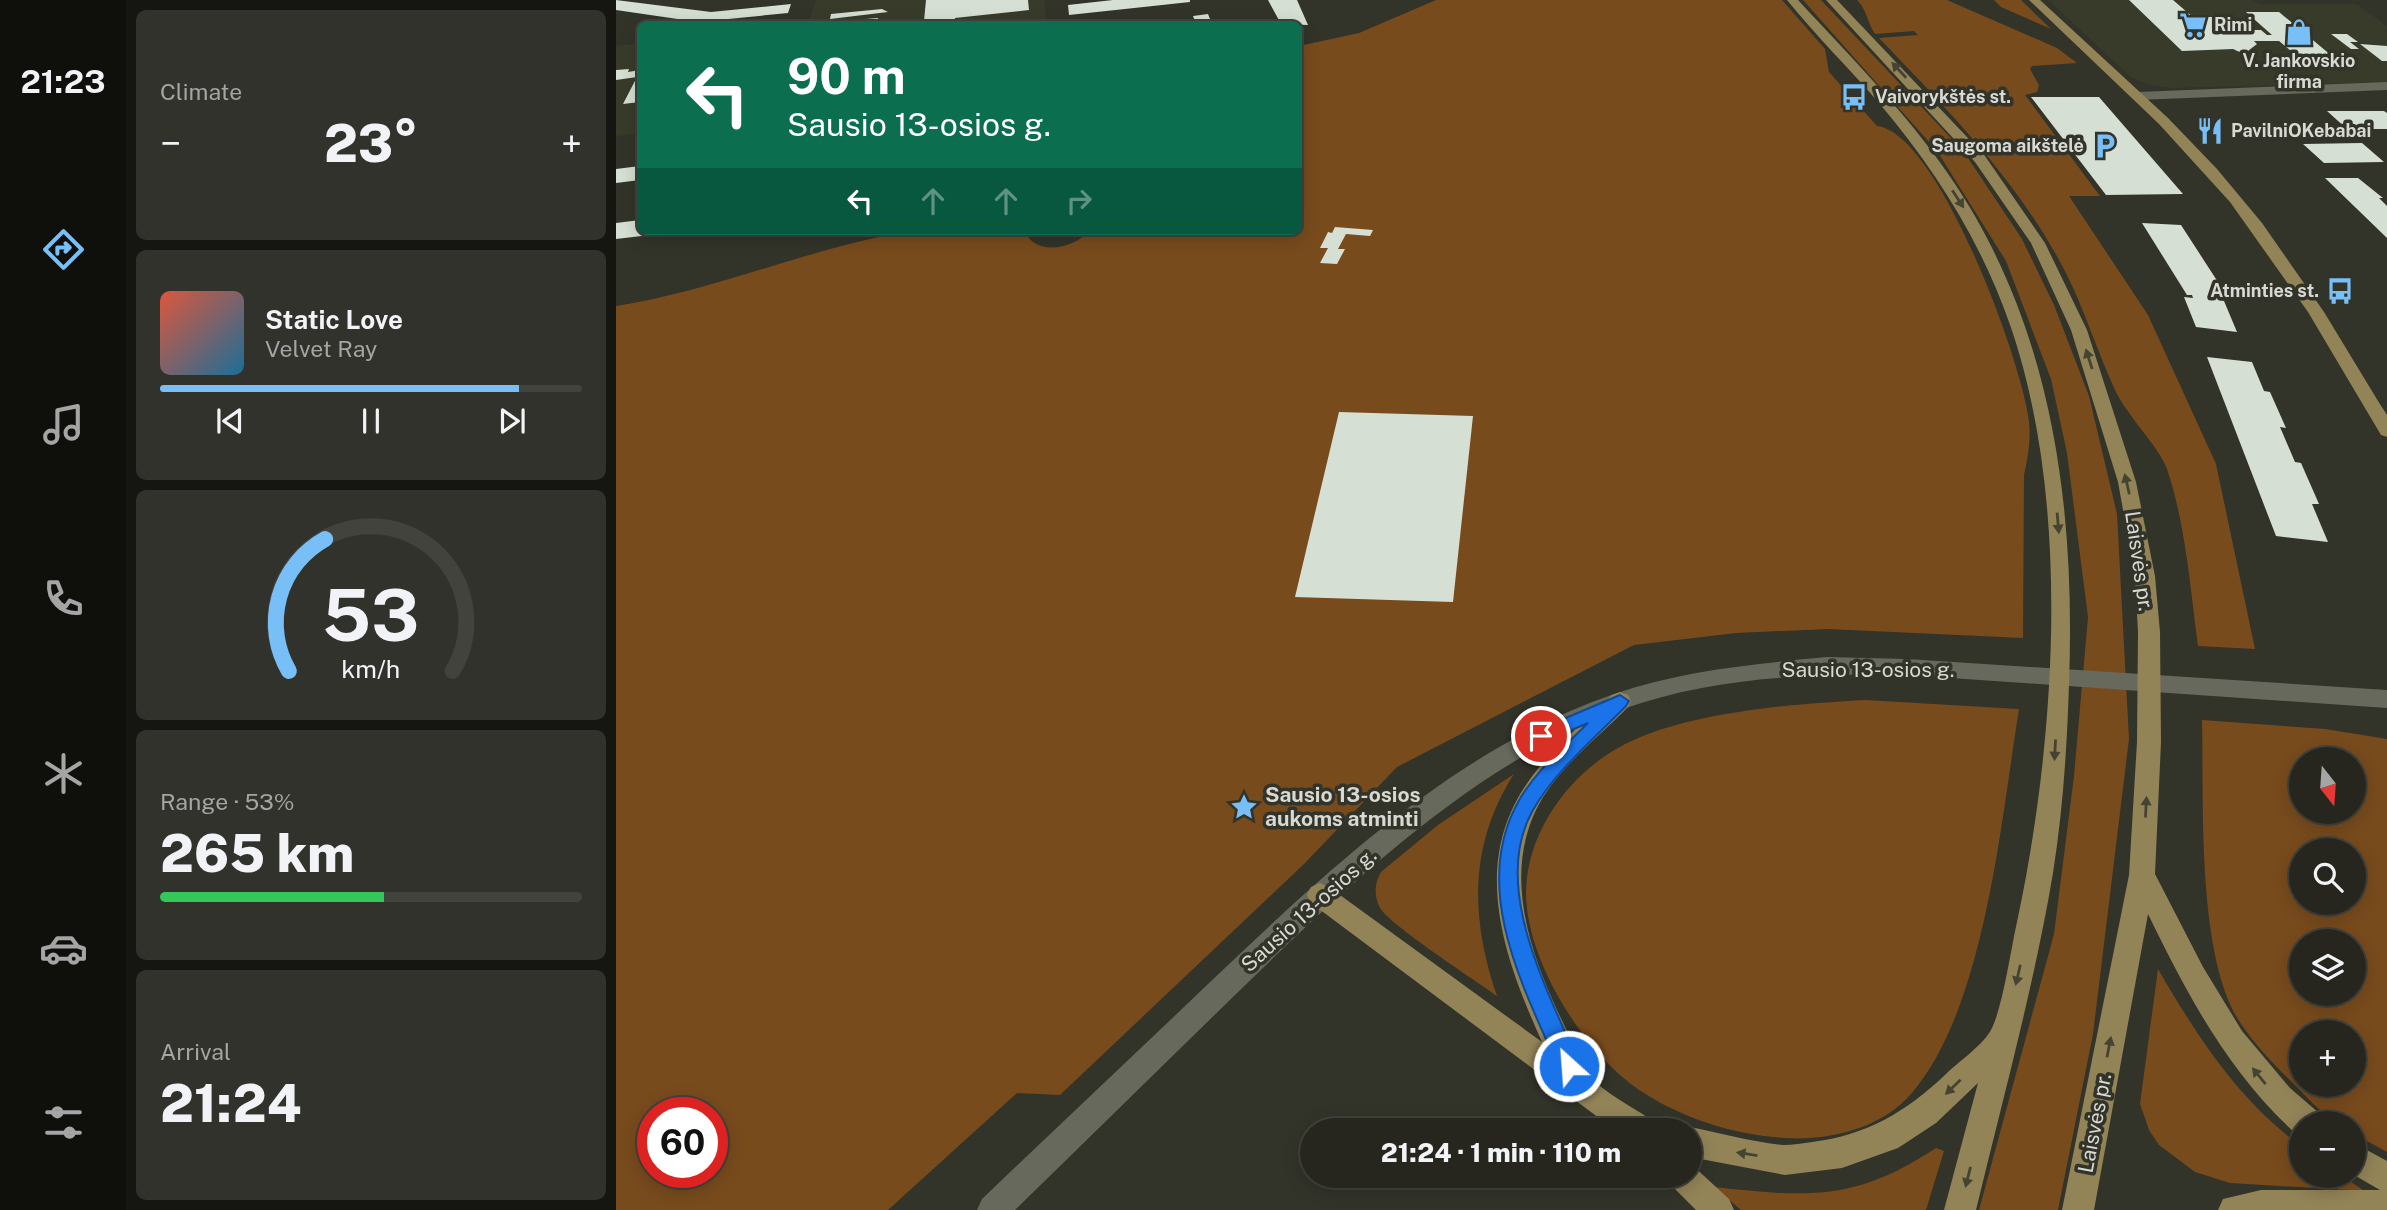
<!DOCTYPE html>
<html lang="en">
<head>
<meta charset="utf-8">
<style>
	:root { --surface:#26261f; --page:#32322c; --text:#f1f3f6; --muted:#a4a5a4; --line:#42433d; --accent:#78bff7 }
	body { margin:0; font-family:"Public Sans",sans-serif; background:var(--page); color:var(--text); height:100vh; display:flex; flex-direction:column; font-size:26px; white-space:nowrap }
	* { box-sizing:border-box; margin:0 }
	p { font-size:23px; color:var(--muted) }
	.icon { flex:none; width:38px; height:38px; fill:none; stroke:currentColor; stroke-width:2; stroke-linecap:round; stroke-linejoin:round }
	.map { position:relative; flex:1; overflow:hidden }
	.drawer { display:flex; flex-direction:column; gap:10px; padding:10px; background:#151511; width:490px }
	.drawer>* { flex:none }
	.banner { position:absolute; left:21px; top:21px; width:665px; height:214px; border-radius:10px; box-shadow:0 4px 18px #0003,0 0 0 2px var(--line); background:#0b6e4f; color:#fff; overflow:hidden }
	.needle { width:46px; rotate:163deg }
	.controls { position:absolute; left:1673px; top:747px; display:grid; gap:14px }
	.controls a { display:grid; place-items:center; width:77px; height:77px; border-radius:50%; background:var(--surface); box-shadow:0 4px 18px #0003,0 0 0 2px var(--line); font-size:35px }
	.speed { position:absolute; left:21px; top:1097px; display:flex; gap:14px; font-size:35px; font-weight:700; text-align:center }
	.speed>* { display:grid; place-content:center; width:91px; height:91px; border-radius:50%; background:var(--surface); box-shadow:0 4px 18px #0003,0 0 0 2px var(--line); line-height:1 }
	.speed .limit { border:10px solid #d22; background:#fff; color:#111 }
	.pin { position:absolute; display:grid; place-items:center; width:60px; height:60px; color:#fff; margin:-30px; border:4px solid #fff; border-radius:50%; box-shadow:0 2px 7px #0007 }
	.me { position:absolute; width:77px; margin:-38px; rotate:334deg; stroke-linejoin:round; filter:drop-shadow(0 0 5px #0008) }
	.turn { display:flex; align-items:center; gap:24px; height:147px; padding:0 35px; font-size:32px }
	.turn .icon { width:91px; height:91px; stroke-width:2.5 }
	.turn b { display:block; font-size:49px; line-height:60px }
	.lanes { display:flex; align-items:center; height:66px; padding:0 35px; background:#0003; justify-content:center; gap:35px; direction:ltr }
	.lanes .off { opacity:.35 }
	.big { font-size:52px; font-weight:800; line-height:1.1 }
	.drawer .widget { flex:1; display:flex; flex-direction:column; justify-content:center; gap:10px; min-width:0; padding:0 24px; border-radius:10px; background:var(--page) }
	.drawer .dial { align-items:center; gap:0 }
	.dial svg { height:182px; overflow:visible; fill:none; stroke:var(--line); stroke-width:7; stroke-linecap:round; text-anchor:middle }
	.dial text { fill:var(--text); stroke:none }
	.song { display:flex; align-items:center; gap:21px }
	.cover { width:84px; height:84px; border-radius:10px; background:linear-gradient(135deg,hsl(10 70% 55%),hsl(200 70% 35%)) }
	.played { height:7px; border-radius:4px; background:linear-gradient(90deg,var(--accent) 85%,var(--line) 85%) }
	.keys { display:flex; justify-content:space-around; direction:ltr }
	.heat { display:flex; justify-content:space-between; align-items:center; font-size:38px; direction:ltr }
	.charge { height:10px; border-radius:5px; background:linear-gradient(90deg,#34c759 53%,var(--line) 0) }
	.trip { position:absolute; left:684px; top:1118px; width:402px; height:70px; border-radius:35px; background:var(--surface); box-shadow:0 4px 18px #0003,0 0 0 2px var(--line); font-weight:800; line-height:70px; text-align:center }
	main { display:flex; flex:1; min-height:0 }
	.dock { display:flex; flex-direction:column; width:126px; justify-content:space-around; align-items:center; background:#0f0f0c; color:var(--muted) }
	.dock .icon { width:49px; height:49px }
	.dock .on { color:var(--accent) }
	.dock b { font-size:32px; color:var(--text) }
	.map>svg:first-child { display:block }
	.built { fill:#393b2a }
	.green { fill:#784b1d; fill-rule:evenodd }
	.building { fill:#d6dfd4 }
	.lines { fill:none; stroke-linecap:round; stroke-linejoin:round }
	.minor { fill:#67695d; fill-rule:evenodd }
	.major { fill:#938458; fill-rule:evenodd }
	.oneway { fill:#454332 }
	.route { fill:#1a73e8; stroke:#114b97; stroke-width:2 }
	.labels { text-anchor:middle; stroke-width:7; stroke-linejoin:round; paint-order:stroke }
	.far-poi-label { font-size:18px; font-weight:bold; fill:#d8d9d2; stroke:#323329; text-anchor:start }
	.street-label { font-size:21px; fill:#d8d9d2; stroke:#323329 }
	.poi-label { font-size:21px; font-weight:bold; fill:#d8d9d2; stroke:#323329; text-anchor:start }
</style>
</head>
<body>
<main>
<nav class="dock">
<b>21:23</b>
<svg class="icon on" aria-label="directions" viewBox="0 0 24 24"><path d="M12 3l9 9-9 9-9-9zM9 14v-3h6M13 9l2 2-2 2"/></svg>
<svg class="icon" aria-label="music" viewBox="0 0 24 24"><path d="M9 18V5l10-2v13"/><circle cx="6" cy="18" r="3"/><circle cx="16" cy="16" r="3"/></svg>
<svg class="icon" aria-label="phone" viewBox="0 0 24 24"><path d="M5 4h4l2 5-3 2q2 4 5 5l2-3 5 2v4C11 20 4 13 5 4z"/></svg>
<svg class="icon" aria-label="climate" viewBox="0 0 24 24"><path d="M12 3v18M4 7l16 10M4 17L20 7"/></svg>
<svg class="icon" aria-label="car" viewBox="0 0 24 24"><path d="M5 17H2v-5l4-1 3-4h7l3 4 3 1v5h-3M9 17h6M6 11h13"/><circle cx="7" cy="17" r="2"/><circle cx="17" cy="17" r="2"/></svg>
<svg class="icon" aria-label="filters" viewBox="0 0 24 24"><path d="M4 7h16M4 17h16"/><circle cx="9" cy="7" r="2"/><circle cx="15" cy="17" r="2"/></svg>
</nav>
<section class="drawer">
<div class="widget"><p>Climate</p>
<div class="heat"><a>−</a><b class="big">23°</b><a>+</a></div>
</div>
<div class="widget">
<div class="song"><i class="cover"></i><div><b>Static Love</b><p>Velvet Ray</p></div></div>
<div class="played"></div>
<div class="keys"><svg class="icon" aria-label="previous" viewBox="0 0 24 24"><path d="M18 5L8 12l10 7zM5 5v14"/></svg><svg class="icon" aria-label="pause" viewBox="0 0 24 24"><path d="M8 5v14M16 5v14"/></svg><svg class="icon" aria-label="next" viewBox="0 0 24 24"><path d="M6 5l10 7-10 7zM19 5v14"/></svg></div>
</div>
<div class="widget dial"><svg viewBox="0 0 100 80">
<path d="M14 69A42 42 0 1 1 86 69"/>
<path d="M14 69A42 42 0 0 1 30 11" stroke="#78bff7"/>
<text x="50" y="56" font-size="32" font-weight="700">53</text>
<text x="50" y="72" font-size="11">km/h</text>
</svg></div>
<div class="widget"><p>Range · 53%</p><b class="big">265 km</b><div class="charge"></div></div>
<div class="widget"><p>Arrival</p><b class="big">21:24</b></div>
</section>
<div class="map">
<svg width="1771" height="1210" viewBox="0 0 1771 1210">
	<rect width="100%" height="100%" fill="#323329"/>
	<path class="built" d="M200,0H428L431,24H192Z
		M1432,0H1636L1644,4H1741L1771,26V82L1555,88L1534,85L1515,77Z
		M24,43V133L0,136V46Z"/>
	<path class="green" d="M820,0H1166L1209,49L1213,72L1261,126C1323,133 1407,364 1413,422C1415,440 1412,457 1408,475L1407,638L1212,629L1120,633L1018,645L781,767L688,864L444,1095L401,1093L272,1210H0V306C91,292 177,255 267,236C312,227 360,231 405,231C411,234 412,238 417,242C434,254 461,245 473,231H682L683,46L743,33ZM37,1113H96V1172H37Z
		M1187,0H1205L1348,152L1406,239L1438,305L1473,396L1501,514L1513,739L1477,1034L1442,1210H1363L1438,934L1458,776L1472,617L1451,453L1435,379L1390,261L1321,151Z
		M1241,0H1331L1441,48L1461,63L1416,66L1414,69L1423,85L1421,92L1409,95L1484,196H1453L1532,315L1600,464L1639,649L1582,646C1574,587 1570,526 1551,469C1544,448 1511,416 1499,390C1481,351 1469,311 1450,273C1403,182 1333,111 1263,38L1302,35L1298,31L1259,34C1251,22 1251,10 1241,0Z
		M1378,0H1405L1435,29L1385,7Z
		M1249,700L1403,709C1385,820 1369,1009 1295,1094C1266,1128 1213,1141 1170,1138C1120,1135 1070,1120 1028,1093C969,1057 901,950 911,878C918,818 965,762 1020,739C1084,711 1179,704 1249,700Z
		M1586,720L1709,729L1771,739V1152L1738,1134V1124C1712,1124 1695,1101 1678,1084C1659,1066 1640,1046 1625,1024C1580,958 1588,801 1586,720ZM1685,760H1738V812H1685ZM1685,850H1738V903H1685ZM1685,942H1738V994H1685ZM1685,1032H1738V1085H1685Z
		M898,774C853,844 854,918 881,996C859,980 775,926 764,908C758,896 758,884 765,872L822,825Z
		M1542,969C1581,1036 1622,1100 1685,1146V1176H1727L1748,1191L1614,1183L1579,1172L1543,1145L1533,1130L1524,1104Z
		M1320,1148L1328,1151L1310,1210H1125L1098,1187C1192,1197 1238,1202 1320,1148Z"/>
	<path class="building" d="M0,0L95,12L175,4L172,13L82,22L0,10Z
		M310,0H412L413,10L339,18L338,24H313V21H308Z
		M497,0H574V2L453,15L452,5Z
		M652,0H681L692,25L665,24Z
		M1513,0H1557L1579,19H1584L1581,17H1607L1621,30H1645L1651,35H1656L1630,12H1663L1722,61H1687L1663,41H1638L1641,44L1628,54L1617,49L1566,51Z
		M266,9L272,12L214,19L215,14Z
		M592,14L596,24H580L577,16Z
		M262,18L261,24H213L214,22Z
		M1715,34H1731L1742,42H1734L1743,49H1735Z
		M1744,44L1771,46V61H1766Z
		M13,69L12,72L24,70V102L7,104L21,77L0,80V70Z
		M1415,97H1483L1567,194L1490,195Z
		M1711,111H1768L1771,113V129H1731Z
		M1746,143L1768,162L1708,163L1687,144Z
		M24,166V180L0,183V169Z
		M1709,178H1742L1767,198H1763L1771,206V238Z
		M24,220V231L51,233L0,239V223Z
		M1526,223L1565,225L1611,296H1601L1602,300L1608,301L1621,332L1580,327L1568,297L1577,298L1576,295H1571Z
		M719,227L757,230L754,236L730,234L722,249H729L721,264L704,263L712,248H704L712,232L716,233Z
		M1591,357L1636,362L1648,391L1654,392L1670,428L1664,427L1679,462L1685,463L1703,504H1696L1712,542L1660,536Z
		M723,412L857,416L837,602L679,597Z"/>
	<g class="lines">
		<path class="minor" d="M1771,82V90L1521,100L1515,96L1521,92Z
			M1211,657L1291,659L1771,690V708L1291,675C1196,673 1098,677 1007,709C858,762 728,889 617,997C544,1068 472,1139 399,1210H361L366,1199C441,1127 517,1056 592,984C712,870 839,749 998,694C1067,670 1139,664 1211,657Z"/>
		<path class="major" d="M1171,0H1182C1242,65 1307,129 1353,206C1440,351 1459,518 1453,684C1451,747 1447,810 1437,873C1418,986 1387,1098 1360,1210H1328L1362,1083L1320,1123L1282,1148L1226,1168L1169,1175L1074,1157V1130H1066L1074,1127C1104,1133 1136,1142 1167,1145C1177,1145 1187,1143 1196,1142C1251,1135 1290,1112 1330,1074C1343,1061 1368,1045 1376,1028C1387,1005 1395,949 1401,922C1440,739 1456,500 1393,322C1364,240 1319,169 1263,103C1233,68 1200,36 1171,0Z
			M1210,0H1221L1369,156L1429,243L1471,330L1520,482L1539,576L1544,632L1545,742L1539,874L1587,967L1626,1031L1674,1088L1703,1113L1707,1124H1685V1136L1681,1135C1612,1072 1572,996 1532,914L1478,1210H1446L1513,875L1521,742L1522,632L1519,576L1502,482L1455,330L1415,243L1359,162Z
			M1413,0H1424L1552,118L1601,169L1646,223L1708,312L1762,401L1771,415V437L1765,435L1692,312L1614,202L1543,124Z
			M1004,692L1012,695L1015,701L1012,707C981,739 940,769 920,810C885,883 919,966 952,1033C958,1046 964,1066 973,1076C989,1093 1015,1106 1034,1119L1038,1130H999L695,903L691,895L695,887L704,883L713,887L926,1042C890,962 855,869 908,788C931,752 966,724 996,695Z
			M1738,1143L1771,1161V1210H1602L1607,1199L1645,1190H1764L1738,1175Z
			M1074,1163L1113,1199L1118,1210H1080L1057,1187L1053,1176H1074Z"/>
	</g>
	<defs><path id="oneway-solid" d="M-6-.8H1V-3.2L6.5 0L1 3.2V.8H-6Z" transform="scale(1.75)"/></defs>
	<g class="oneway">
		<use href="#oneway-solid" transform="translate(1283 70) rotate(-133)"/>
		<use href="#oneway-solid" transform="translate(1342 199) rotate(57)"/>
		<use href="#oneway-solid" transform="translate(1473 359) rotate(-108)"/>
		<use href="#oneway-solid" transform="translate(1511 484) rotate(-103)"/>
		<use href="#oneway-solid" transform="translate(1442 523) rotate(85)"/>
		<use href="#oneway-solid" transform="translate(1439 750) rotate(93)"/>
		<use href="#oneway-solid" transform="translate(1530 807) rotate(-87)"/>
		<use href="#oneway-solid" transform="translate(1402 975) rotate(103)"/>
		<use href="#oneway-solid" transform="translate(1493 1047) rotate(-79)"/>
		<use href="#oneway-solid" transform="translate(1643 1076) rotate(-129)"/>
		<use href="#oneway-solid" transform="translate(1337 1087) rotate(136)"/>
		<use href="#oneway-solid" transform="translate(1131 1154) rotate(-171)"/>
		<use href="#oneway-solid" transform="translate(1352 1177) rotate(104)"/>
	</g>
	<path class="route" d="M1004,695L1013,701L1010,706C978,739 940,770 917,810C873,887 934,994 964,1066L960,1073L953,1077L945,1073C910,992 854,892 901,804C918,772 947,748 972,723L925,743L916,736L919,731Z"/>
	<defs>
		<symbol id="supermarket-bare" viewBox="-9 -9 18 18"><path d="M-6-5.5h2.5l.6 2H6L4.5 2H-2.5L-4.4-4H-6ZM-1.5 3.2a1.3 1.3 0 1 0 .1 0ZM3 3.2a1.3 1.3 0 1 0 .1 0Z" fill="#78bff7" stroke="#323329" stroke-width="2.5" paint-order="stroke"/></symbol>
		<symbol id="shop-bare" viewBox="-9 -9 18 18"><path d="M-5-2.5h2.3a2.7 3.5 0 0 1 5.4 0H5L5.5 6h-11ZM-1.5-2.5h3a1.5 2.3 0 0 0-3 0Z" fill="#78bff7" stroke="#323329" stroke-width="2.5" paint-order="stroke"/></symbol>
		<symbol id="bus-bare" viewBox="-9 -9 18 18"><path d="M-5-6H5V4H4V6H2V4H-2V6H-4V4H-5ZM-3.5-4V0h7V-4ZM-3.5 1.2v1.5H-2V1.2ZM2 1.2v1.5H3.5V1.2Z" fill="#78bff7" stroke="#323329" stroke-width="2.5" paint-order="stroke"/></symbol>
		<symbol id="restaurant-bare" viewBox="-9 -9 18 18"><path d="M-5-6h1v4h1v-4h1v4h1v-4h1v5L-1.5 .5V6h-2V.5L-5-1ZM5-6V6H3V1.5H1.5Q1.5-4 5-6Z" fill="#78bff7" stroke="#323329" stroke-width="2.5" paint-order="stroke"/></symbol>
		<symbol id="parking-bare" viewBox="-9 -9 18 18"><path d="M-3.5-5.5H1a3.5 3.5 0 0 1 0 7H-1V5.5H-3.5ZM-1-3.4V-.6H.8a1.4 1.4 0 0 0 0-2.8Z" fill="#78bff7" stroke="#323329" stroke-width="2.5" paint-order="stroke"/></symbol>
		<symbol id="sight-bare" viewBox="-9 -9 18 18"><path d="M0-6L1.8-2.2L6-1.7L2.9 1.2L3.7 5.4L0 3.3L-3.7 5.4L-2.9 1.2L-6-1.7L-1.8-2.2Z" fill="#78bff7" stroke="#323329" stroke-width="2.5" paint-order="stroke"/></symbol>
	</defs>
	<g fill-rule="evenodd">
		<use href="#supermarket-bare" x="1558" y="6" width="38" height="38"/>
		<use href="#shop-bare" x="1664" y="13" width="38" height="38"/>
		<use href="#bus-bare" x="1219" y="78" width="38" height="38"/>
		<use href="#restaurant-bare" x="1575" y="112" width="38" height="38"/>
		<use href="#parking-bare" x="1470" y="127" width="38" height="38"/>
		<use href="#bus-bare" x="1705" y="272" width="38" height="38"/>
		<use href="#sight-bare" x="609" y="788" width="38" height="38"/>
	</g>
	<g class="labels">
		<g class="far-poi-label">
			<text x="1598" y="31">Rimi</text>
			<text x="1683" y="67" text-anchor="middle">V. Jankovskio<tspan x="1683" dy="21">firma</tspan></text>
			<text x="1259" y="103">Vaivorykštės st.</text>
			<text x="1615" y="137">PavilniOKebabai</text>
			<text x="1468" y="152" text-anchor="end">Saugoma aikštelė</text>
			<text x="1703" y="297" text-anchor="end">Atminties st.</text>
		</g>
		<g class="street-label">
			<text transform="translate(1523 561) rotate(82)" y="7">Laisvės pr.</text>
			<text x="1252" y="677">Sausio 13-osios g.</text>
			<text transform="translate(693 910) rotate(-42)" y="7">Sausio 13-osios g.</text>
			<text transform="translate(1479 1123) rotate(-79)" y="7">Laisvės pr.</text>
		</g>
		<g class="poi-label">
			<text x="649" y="802">Sausio 13-osios<tspan x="649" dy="24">aukoms atminti</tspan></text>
		</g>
	</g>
</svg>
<div class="controls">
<a><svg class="needle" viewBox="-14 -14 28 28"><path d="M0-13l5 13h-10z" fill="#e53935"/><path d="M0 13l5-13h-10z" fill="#a4a5a4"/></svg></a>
<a><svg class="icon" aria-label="search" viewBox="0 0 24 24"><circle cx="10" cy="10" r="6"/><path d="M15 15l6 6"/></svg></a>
<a><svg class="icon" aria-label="layers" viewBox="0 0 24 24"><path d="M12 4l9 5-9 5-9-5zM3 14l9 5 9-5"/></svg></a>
<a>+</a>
<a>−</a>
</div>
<div class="speed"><div class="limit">60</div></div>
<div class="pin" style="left:925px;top:736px;background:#d93025"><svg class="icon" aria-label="arrive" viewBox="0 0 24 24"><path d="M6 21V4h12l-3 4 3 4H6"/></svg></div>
<svg class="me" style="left:953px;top:1066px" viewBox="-20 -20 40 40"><circle r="17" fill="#1a73e8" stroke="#fff" stroke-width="3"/><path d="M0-11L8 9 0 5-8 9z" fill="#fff"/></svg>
<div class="trip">21:24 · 1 min · 110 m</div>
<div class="banner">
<div class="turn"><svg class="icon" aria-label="left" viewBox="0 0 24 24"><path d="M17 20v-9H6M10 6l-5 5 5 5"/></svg><div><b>90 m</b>Sausio 13-osios g.</div></div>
<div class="lanes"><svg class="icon" aria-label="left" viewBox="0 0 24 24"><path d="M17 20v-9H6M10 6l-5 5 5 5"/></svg><svg class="icon off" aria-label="ahead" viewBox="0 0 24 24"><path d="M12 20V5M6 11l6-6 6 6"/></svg><svg class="icon off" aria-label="ahead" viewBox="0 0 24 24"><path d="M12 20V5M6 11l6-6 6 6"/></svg><svg class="icon off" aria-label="right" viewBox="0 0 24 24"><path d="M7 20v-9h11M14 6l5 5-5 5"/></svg></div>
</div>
</div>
</main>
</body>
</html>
